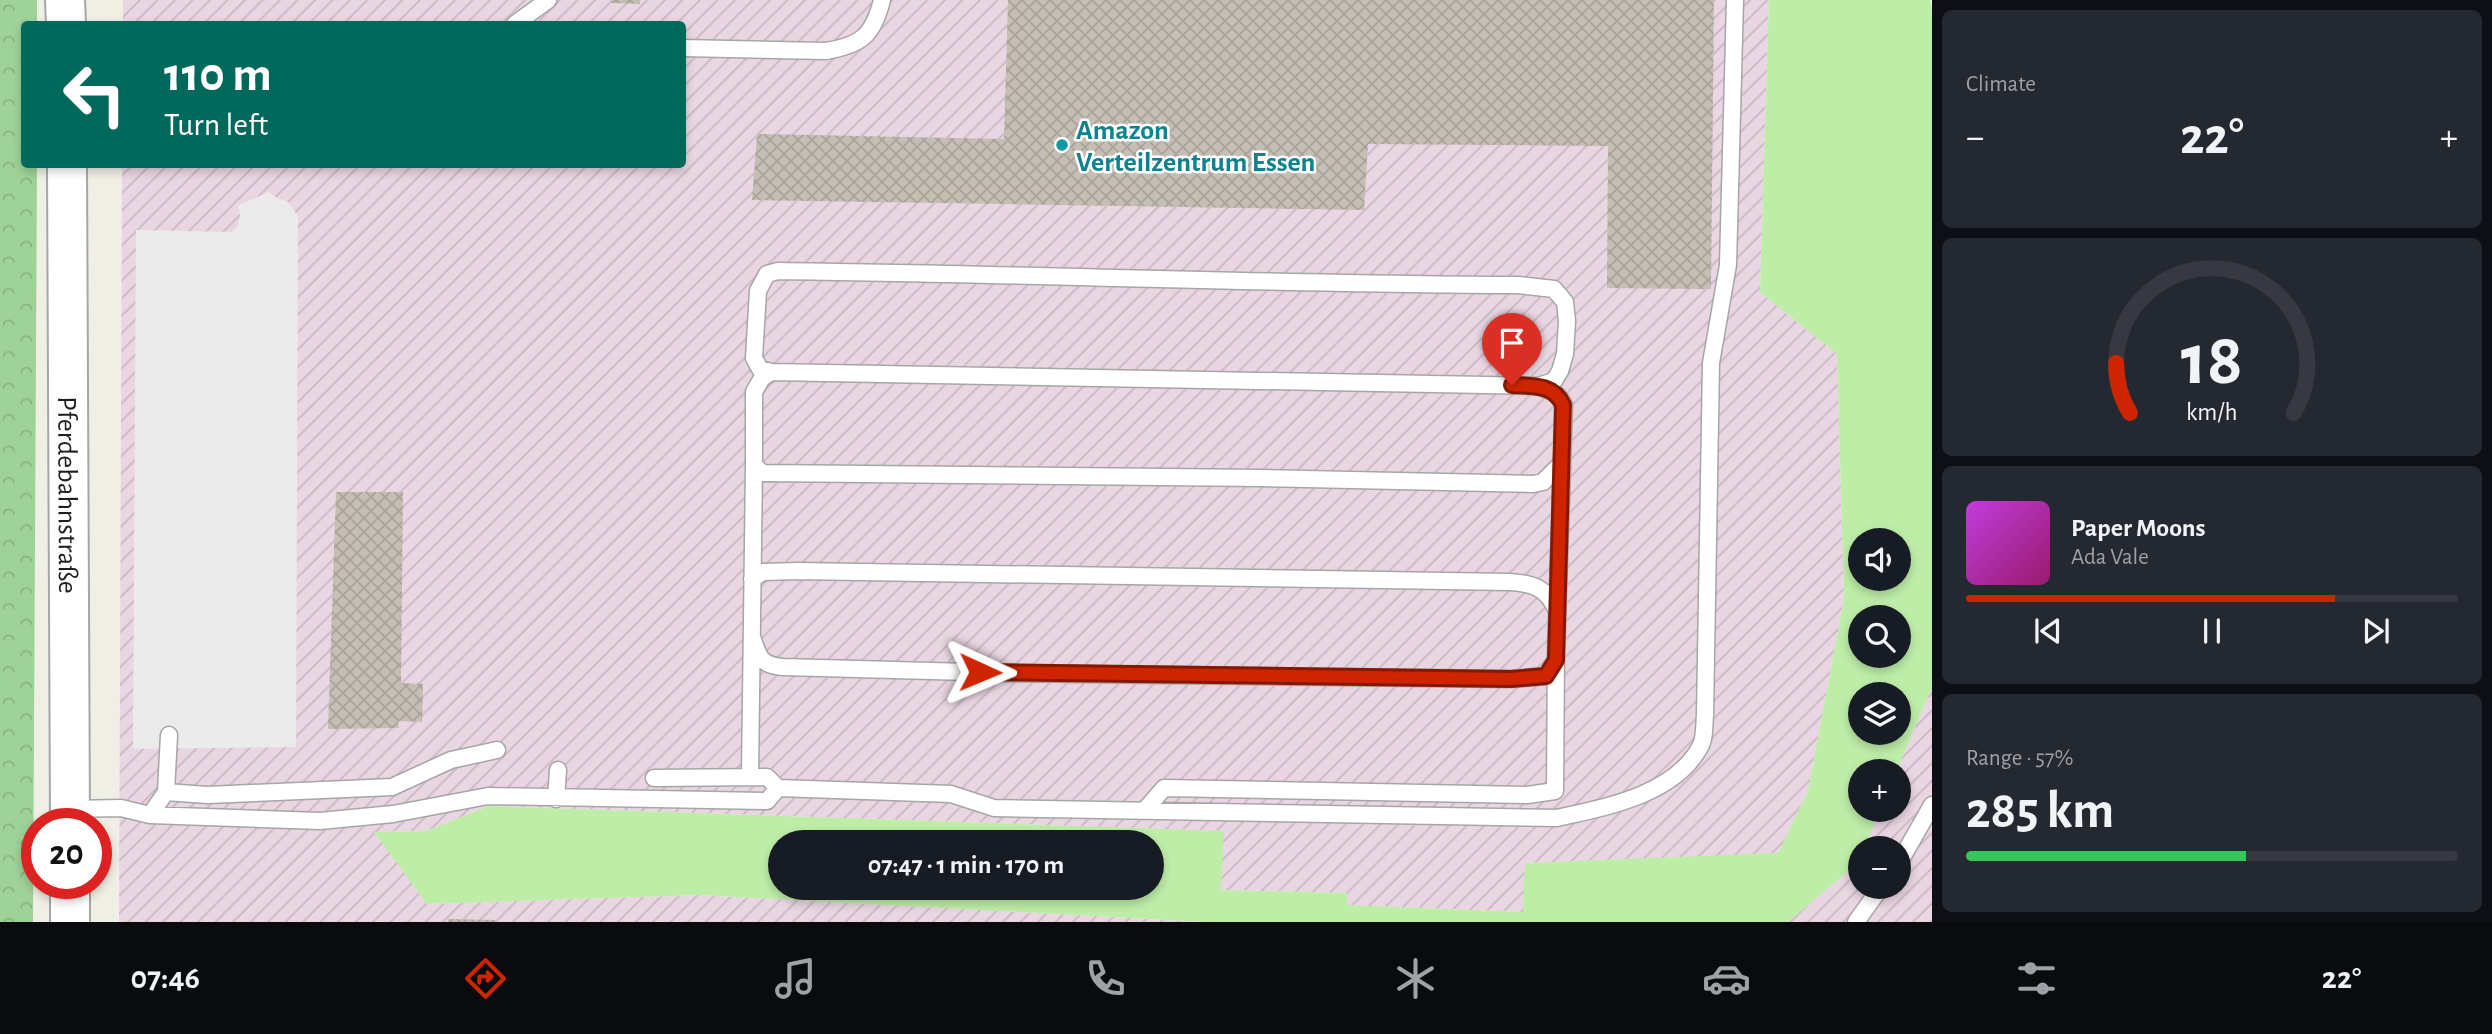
<!DOCTYPE html>
<html lang="en">
<head>
<meta charset="utf-8">
<style>
	:root { --surface:#171b24; --page:#242831; --text:#f1f3f6; --muted:#9ea1a6; --line:#363941; --accent:#ce2500 }
	body { margin:0; font-family:"Alegreya Sans",sans-serif; background:var(--page); color:var(--text); height:100vh; display:flex; flex-direction:column; font-size:26px; white-space:nowrap }
	* { box-sizing:border-box; margin:0 }
	p { font-size:23px; color:var(--muted) }
	.icon { flex:none; width:38px; height:38px; fill:none; stroke:currentColor; stroke-width:2; stroke-linecap:round; stroke-linejoin:round }
	.map { position:relative; flex:1; overflow:hidden }
	.drawer { display:flex; flex-direction:column; gap:10px; padding:10px; background:#0d0f14; width:560px }
	.drawer>* { flex:none }
	.guide { position:absolute; left:21px; top:21px; width:665px; height:147px; border-radius:7px; box-shadow:0 4px 10px #0003; background:#00695c; color:#fff; overflow:hidden }
	.fabs { position:absolute; left:1848px; top:528px; display:grid; gap:14px }
	.fabs a { display:grid; place-items:center; width:63px; height:63px; border-radius:50%; background:var(--surface); box-shadow:0 4px 10px #0003; font-size:35px }
	.speed { position:absolute; left:21px; top:808px; display:flex; gap:14px; font-size:35px; font-weight:700; text-align:center }
	.speed>* { display:grid; place-content:center; width:91px; height:91px; border-radius:50%; background:var(--surface); box-shadow:0 4px 10px #0003; line-height:1 }
	.speed .limit { border:10px solid #d22; background:#fff; color:#111 }
	.pin { position:absolute; display:grid; place-items:center; width:60px; height:60px; color:#fff; margin:-72px -30px; border-radius:50% 50% 50% 0; rotate:-45deg; box-shadow:0 0 7px #0007 }
	.pin .icon { rotate:45deg }
	.me { position:absolute; width:77px; margin:-38px; rotate:91deg; stroke-linejoin:round; filter:drop-shadow(0 0 5px #0008) }
	.turn { display:flex; align-items:center; gap:24px; height:147px; padding:0 28px; font-size:32px }
	.turn .icon { width:91px; height:91px; stroke-width:2.5 }
	.turn b { display:block; font-size:49px; line-height:60px }
	.big { font-size:52px; font-weight:600; line-height:1.1 }
	.drawer .tile { flex:1; display:flex; flex-direction:column; justify-content:center; gap:10px; min-width:0; padding:0 24px; border-radius:10px; background:var(--page) }
	.drawer .dial { align-items:center; gap:0 }
	.dial svg { height:182px; overflow:visible; fill:none; stroke:var(--line); stroke-width:7; stroke-linecap:round; text-anchor:middle }
	.dial text { fill:var(--text); stroke:none }
	.song { display:flex; align-items:center; gap:21px }
	.cover { width:84px; height:84px; border-radius:10px; background:linear-gradient(135deg,hsl(290 70% 55%),hsl(320 70% 35%)) }
	.played { height:7px; border-radius:4px; background:linear-gradient(90deg,var(--accent) 75%,var(--line) 75%) }
	.keys { display:flex; justify-content:space-around; direction:ltr }
	.heat { display:flex; justify-content:space-between; align-items:center; font-size:38px; direction:ltr }
	.charge { height:10px; border-radius:5px; background:linear-gradient(90deg,#34c759 57%,var(--line) 0) }
	.trip { position:absolute; left:768px; top:830px; width:396px; height:70px; border-radius:35px; background:var(--surface); box-shadow:0 4px 10px #0003; font-weight:600; line-height:70px; text-align:center }
	.dock { display:flex; height:112px; justify-content:space-around; align-items:center; background:#090b0e; color:var(--muted) }
	.dock .icon { width:49px; height:49px }
	.dock .selected { color:var(--accent) }
	.dock b { font-size:32px; color:var(--text) }
	main { display:flex; flex:1; min-height:0 }
	.map>svg:first-child { display:block }
	.industrial { fill:url(#industrial-furrows) }
	.grass { fill:#beeda8; fill-rule:evenodd }
	.forest { fill:url(#forest-crowns) }
	.parking { fill:#ebebeb }
	.building { fill:url(#building-cross-hatch) }
	.lines { fill:none; stroke-linecap:round; stroke-linejoin:round }
	.service-casing { stroke:#a6a6a6; stroke-width:19 }
	.tertiary-casing { stroke:#a6a6a6; stroke-width:42 }
	.service { stroke:#fff; stroke-width:16 }
	.tertiary { stroke:#fff; stroke-width:38 }
	.route-casing { stroke:#861800; stroke-width:18 }
	.route { stroke:#ce2500; stroke-width:12 }
	.culture-dot { fill:#0f9aa8; stroke:#fff; stroke-width:2.5 }
	.labels { text-anchor:middle; stroke-width:5; stroke-linejoin:round; paint-order:stroke }
	.culture-label { font-size:28px; font-weight:bold; fill:#0d838f; stroke:#fff; text-anchor:start }
	.street-label { font-size:28px; fill:#1f1f1f; stroke:#fff }
</style>
</head>
<body>
<main>
<div class="map">
<svg width="1932" height="922" viewBox="0 0 1932 922">
	<defs>
		<pattern id="industrial-furrows" width="10" height="10" patternUnits="userSpaceOnUse" patternTransform="scale(1.75)"><rect width="10" height="10" fill="#ead6e3"/><path d="M-1 1l2-2M0 10L10 0M9 11l2-2" fill="none" stroke="#c8b7c2"/></pattern>
		<pattern id="forest-crowns" width="20" height="18" patternUnits="userSpaceOnUse" patternTransform="scale(1.75)"><rect width="20" height="18" fill="#9ed298"/><path d="M2 6a3 3 0 1 1 6 0M12 15a3 3 0 1 1 6 0" fill="none" stroke="#88b483"/></pattern>
		<pattern id="building-cross-hatch" width="8" height="8" patternUnits="userSpaceOnUse" patternTransform="scale(1.75)"><rect width="8" height="8" fill="#c5beb4"/><path d="M0 0l8 8M0 8l8-8" fill="none" stroke="#a9a39a"/></pattern>
	</defs>
	<rect width="100%" height="100%" fill="#f0efe5"/>
	<path class="industrial" d="M123,0H1769L1760,292L1837,354L1844,599L1808,791L1778,854L1526,863L1524,912L1346,905L1348,893L1220,890L1223,831L489,806L426,831L375,832L428,904L700,895L1206,922H119L122,165L682,164V24H123Z
		M1932,687V922H1788L1858,863L1860,857V887H1899V849H1864L1880,810H1899V772H1896Z"/>
	<path class="grass" d="M1769,0H1930L1932,11V687L1896,772H1860V810H1880L1864,849H1860L1858,863L1788,922H1206L700,895L427,904L374,832L426,831L489,806L1224,831L1221,890L1348,893L1347,905L1523,912L1525,863L1778,853L1808,791L1844,599L1837,354L1760,292ZM1860,541H1899V579H1860ZM1860,618H1899V656H1860ZM1860,695H1899V733H1860ZM780,842H1152V887H780Z"/>
	<path class="forest" d="M0,0H37V24H24V164L37,165L33,922H0Z"/>
	<path class="parking" d="M268,192L277,198L288,202L298,216L296,747L133,749L136,230L232,232L238,226L240,215L238,206Z"/>
	<path class="building" d="M611,0H640V4L611,3Z
		M1008,0H1714L1711,289L1607,288L1608,146L1368,144L1364,210L752,200L757,134L1004,139Z
		M336,492H403L401,683L423,684L422,722L398,721L399,728L328,729Z
		M448,919L496,920V922H448Z"/>
	<g class="lines">
		<defs>
			<path id="service" d="M515,24L548,0
				M682,48L826,51C861,45 873,36 882,0
				M771,372L762,378L754,392V465L762,473L1261,478L1533,484L1543,482L1562,463
				M752,579L763,572L798,571L1509,582C1533,583 1547,588 1557,611
				M752,637C759,657 760,665 783,667L1005,673L1511,679L1546,676L1556,660
				M750,776L754,465
				M654,778L767,777L778,788
				M166,792L207,795L392,787L451,760L497,750
				M556,799L558,770
				M70,809L121,808L150,815L320,821L393,814L488,796L767,801L778,788L951,794L994,808L1557,818C1606,807 1674,795 1700,747C1705,739 1704,725 1705,715L1711,363L1728,265L1735,0
				M1145,810L1164,788L1527,795L1555,791L1556,651L1564,405C1558,392 1550,390 1538,386L771,372L760,369L754,358L758,291L767,274L778,271C1025,274 1272,284 1518,285L1554,289L1565,302L1567,321L1565,354L1560,371L1554,381L1538,386
				M150,815L166,792L169,735
				M1899,863L1932,805
				M1856,922L1881,887"/>
			<g id="tertiary">
				<path d="M65,0L66,24"/>
				<path id="s1" d="M67,164L70,824"/>
				<path d="M70,922V884"/>
			</g>
		</defs>
		<use href="#service" class="service-casing"/>
		<use href="#tertiary" class="tertiary-casing"/>
		<use href="#service" class="service"/>
		<use href="#tertiary" class="tertiary"/>
	</g>
	<g class="lines">
		<defs>
			<path id="route" d="M980,672L1511,679L1546,676L1556,660L1563,405C1554,384 1532,386 1512,385"/>
		</defs>
		<use href="#route" class="route-casing"/>
		<use href="#route" class="route"/>
	</g>
	<circle class="culture-dot" cx="1062" cy="145" r="7"/>
	<g class="labels">
		<g class="culture-label">
			<text x="1076" y="139">Amazon<tspan x="1076" dy="32">Verteilzentrum Essen</tspan></text>
		</g>
		<g class="street-label">
			<text dy="10" stroke="none"><textPath href="#s1" startOffset="331">Pferdebahnstraße</textPath></text>
		</g>
	</g>
</svg>
<div class="fabs">
<a><svg class="icon" aria-label="sound" viewBox="0 0 24 24"><path d="M4 9h4l5-4v14l-5-4H4zM17 9q2 3 0 6"/></svg></a>
<a><svg class="icon" aria-label="search" viewBox="0 0 24 24"><circle cx="10" cy="10" r="6"/><path d="M15 15l6 6"/></svg></a>
<a><svg class="icon" aria-label="layers" viewBox="0 0 24 24"><path d="M12 4l9 5-9 5-9-5zM3 14l9 5 9-5"/></svg></a>
<a>+</a>
<a>−</a>
</div>
<div class="speed"><div class="limit">20</div></div>
<div class="pin" style="left:1512px;top:385px;background:#d93025"><svg class="icon" aria-label="arrive" viewBox="0 0 24 24"><path d="M6 21V4h12l-3 4 3 4H6"/></svg></div>
<svg class="me" style="left:980px;top:672px" viewBox="-20 -20 40 40"><path d="M0-17L14 15 0 8-14 15z" fill="#ce2500" stroke="#fff" stroke-width="4"/></svg>
<div class="trip">07:47 · 1 min · 170 m</div>
<div class="guide">
<div class="turn"><svg class="icon" aria-label="left" viewBox="0 0 24 24"><path d="M17 20v-9H6M10 6l-5 5 5 5"/></svg><div><b>110 m</b>Turn left</div></div>
</div>
</div>
<section class="drawer">
<div class="tile"><p>Climate</p>
<div class="heat"><a>−</a><b class="big">22°</b><a>+</a></div>
</div>
<div class="tile dial"><svg viewBox="0 0 100 80">
<path d="M14 69A42 42 0 1 1 86 69"/>
<path d="M14 69A42 42 0 0 1 8 47" stroke="#ce2500"/>
<text x="50" y="56" font-size="32" font-weight="700">18</text>
<text x="50" y="72" font-size="11">km/h</text>
</svg></div>
<div class="tile">
<div class="song"><i class="cover"></i><div><b>Paper Moons</b><p>Ada Vale</p></div></div>
<div class="played"></div>
<div class="keys"><svg class="icon" aria-label="previous" viewBox="0 0 24 24"><path d="M18 5L8 12l10 7zM5 5v14"/></svg><svg class="icon" aria-label="pause" viewBox="0 0 24 24"><path d="M8 5v14M16 5v14"/></svg><svg class="icon" aria-label="next" viewBox="0 0 24 24"><path d="M6 5l10 7-10 7zM19 5v14"/></svg></div>
</div>
<div class="tile"><p>Range · 57%</p><b class="big">285 km</b><div class="charge"></div></div>
</section>
</main>
<nav class="dock">
<b>07:46</b>
<svg class="icon selected" aria-label="directions" viewBox="0 0 24 24"><path d="M12 3l9 9-9 9-9-9zM9 14v-3h6M13 9l2 2-2 2"/></svg>
<svg class="icon" aria-label="music" viewBox="0 0 24 24"><path d="M9 18V5l10-2v13"/><circle cx="6" cy="18" r="3"/><circle cx="16" cy="16" r="3"/></svg>
<svg class="icon" aria-label="phone" viewBox="0 0 24 24"><path d="M5 4h4l2 5-3 2q2 4 5 5l2-3 5 2v4C11 20 4 13 5 4z"/></svg>
<svg class="icon" aria-label="climate" viewBox="0 0 24 24"><path d="M12 3v18M4 7l16 10M4 17L20 7"/></svg>
<svg class="icon" aria-label="car" viewBox="0 0 24 24"><path d="M5 17H2v-5l4-1 3-4h7l3 4 3 1v5h-3M9 17h6M6 11h13"/><circle cx="7" cy="17" r="2"/><circle cx="17" cy="17" r="2"/></svg>
<svg class="icon" aria-label="filters" viewBox="0 0 24 24"><path d="M4 7h16M4 17h16"/><circle cx="9" cy="7" r="2"/><circle cx="15" cy="17" r="2"/></svg>
<b>22°</b>
</nav>
</body>
</html>
